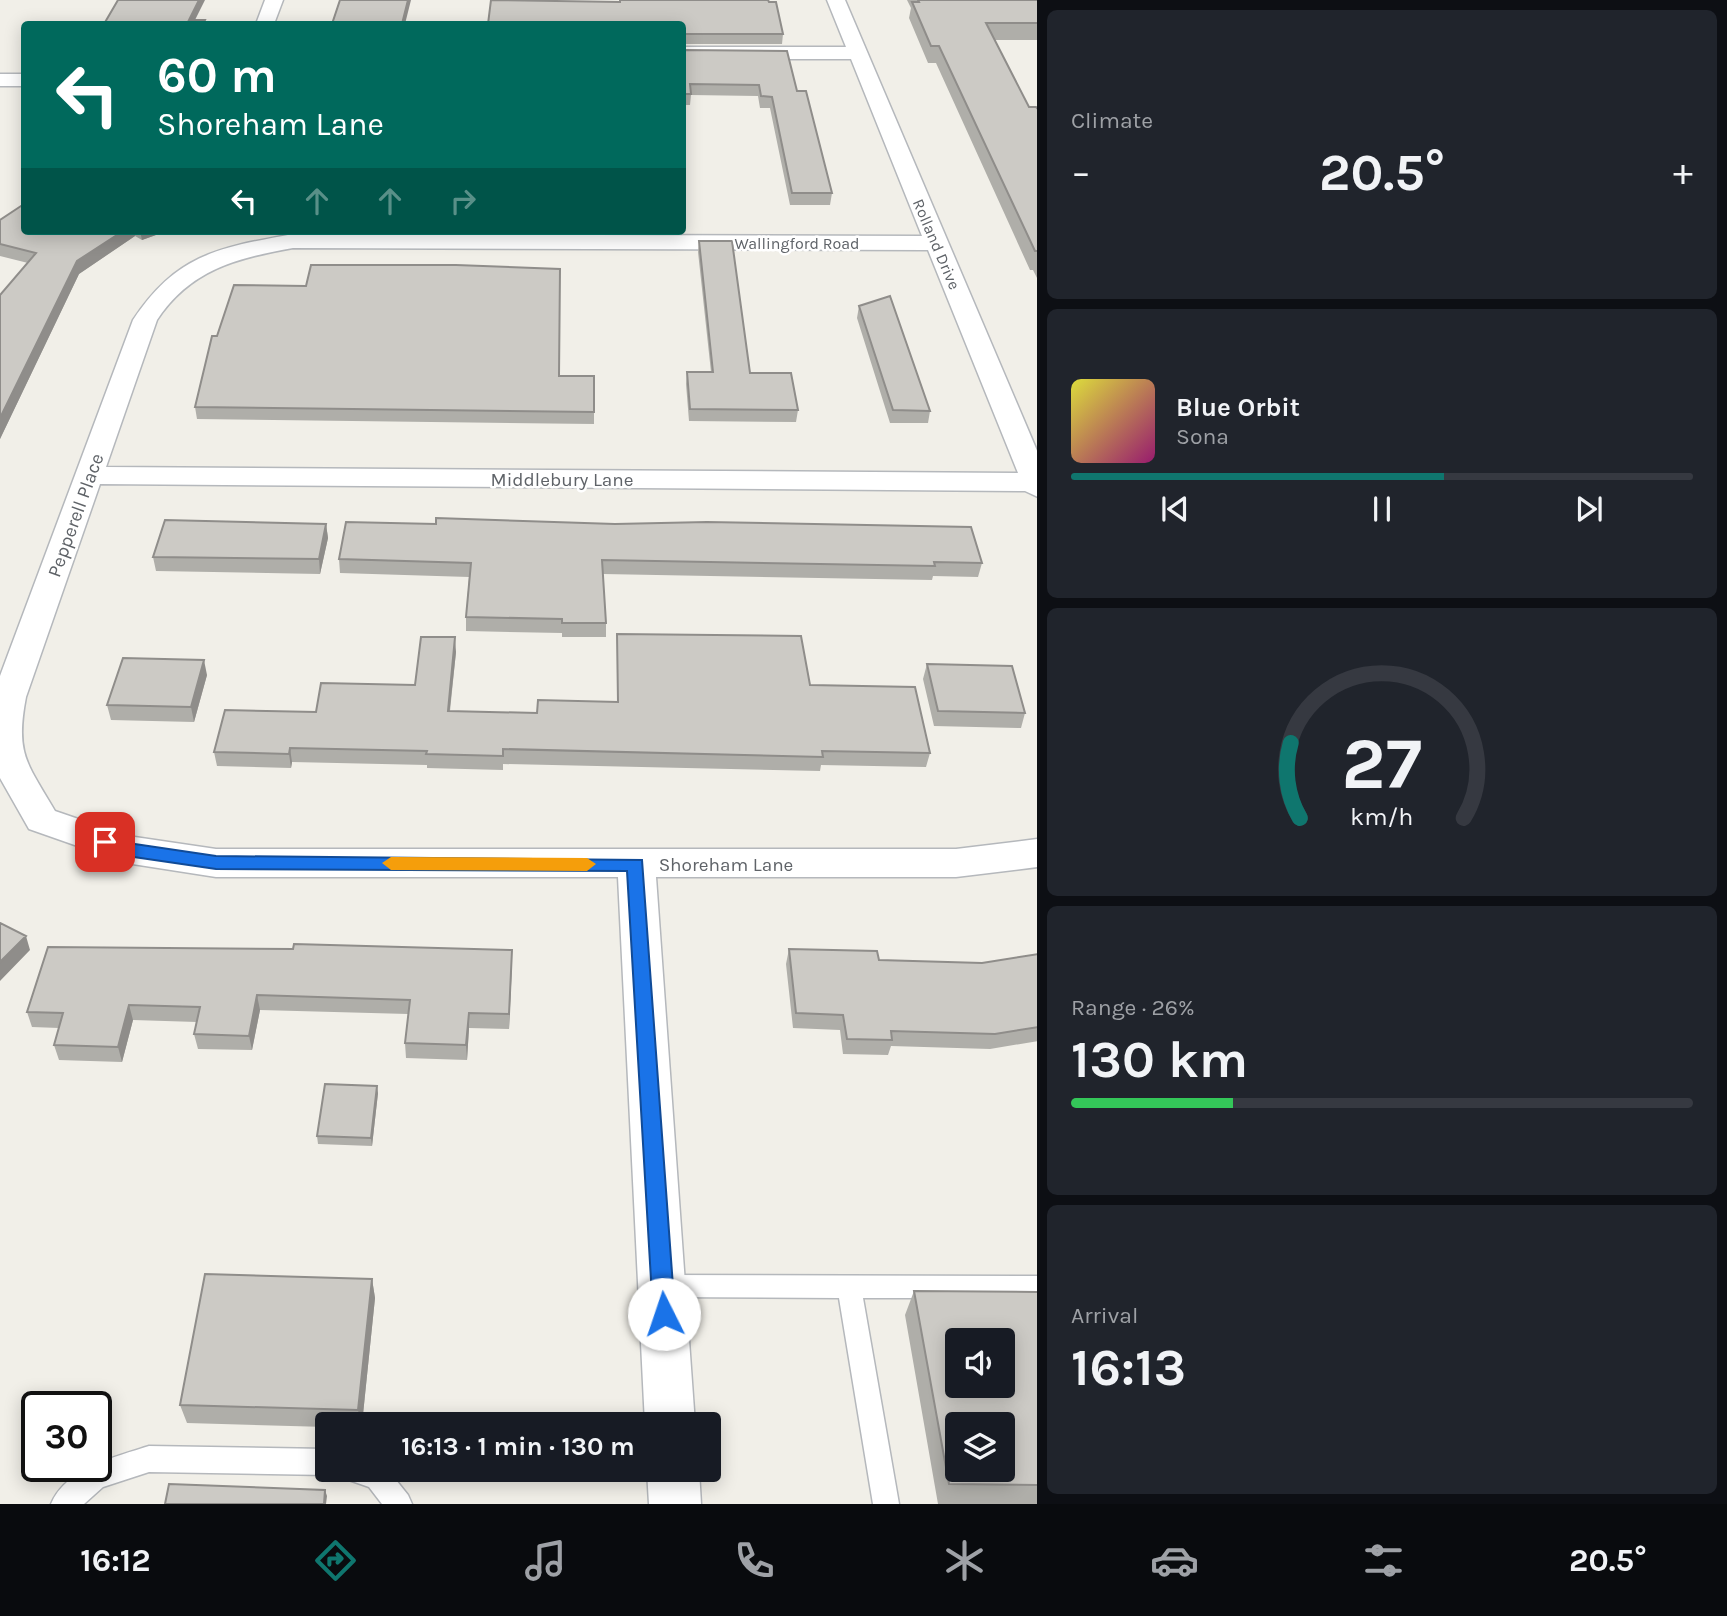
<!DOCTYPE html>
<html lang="en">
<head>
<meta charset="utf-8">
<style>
	:root { --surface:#171b24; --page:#20242c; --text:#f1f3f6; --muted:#9ea1a6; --line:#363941; --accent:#0f766e }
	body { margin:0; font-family:Karla,sans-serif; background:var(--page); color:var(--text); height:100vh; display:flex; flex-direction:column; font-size:26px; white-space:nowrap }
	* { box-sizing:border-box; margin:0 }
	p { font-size:23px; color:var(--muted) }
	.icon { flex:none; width:38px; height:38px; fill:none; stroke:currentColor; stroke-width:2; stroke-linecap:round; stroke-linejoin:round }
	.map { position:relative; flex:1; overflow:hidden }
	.details { display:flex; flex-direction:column; gap:10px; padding:10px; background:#0d0f14; width:690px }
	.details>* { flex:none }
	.guide { position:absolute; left:21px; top:21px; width:665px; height:214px; border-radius:7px; box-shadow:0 4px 18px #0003; background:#00695c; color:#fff; overflow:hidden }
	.buttons { position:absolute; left:945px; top:1328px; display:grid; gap:14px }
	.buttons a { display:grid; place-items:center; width:70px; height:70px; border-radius:7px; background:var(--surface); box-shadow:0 4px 18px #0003; font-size:35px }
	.speed { position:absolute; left:21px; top:1391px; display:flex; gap:14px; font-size:35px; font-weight:700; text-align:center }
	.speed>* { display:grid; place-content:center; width:91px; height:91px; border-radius:50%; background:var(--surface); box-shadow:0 4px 18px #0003; line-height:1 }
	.speed .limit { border:4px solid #111; border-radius:10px; background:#fff; color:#111 }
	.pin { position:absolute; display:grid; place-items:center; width:60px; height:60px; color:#fff; margin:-30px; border-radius:14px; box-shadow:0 4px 10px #0006 }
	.me { position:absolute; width:77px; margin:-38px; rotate:356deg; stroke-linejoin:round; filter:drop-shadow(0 0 5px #0008) }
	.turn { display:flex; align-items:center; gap:24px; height:147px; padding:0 21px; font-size:32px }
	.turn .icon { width:91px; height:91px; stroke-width:2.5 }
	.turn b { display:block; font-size:49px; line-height:60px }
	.lanes { display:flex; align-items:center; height:66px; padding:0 21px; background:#0003; justify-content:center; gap:35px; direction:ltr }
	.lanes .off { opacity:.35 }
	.big { font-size:52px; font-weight:700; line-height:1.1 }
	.details .card { flex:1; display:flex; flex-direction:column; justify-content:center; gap:10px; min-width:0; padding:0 24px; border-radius:10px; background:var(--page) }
	.details .dial { align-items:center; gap:0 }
	.dial svg { height:182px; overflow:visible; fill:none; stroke:var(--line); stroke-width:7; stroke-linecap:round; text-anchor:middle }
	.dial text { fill:var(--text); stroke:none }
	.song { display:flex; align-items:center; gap:21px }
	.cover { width:84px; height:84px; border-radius:10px; background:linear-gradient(135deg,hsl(60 70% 55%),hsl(320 70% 35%)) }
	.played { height:7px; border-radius:4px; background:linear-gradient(90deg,var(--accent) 60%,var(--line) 60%) }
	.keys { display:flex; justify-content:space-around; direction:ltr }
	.heat { display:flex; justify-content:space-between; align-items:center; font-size:38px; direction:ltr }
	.charge { height:10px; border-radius:5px; background:linear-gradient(90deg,#34c759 26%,var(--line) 0) }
	.trip { position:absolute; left:315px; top:1412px; width:406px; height:70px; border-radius:7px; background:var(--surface); box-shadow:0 4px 18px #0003; font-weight:700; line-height:70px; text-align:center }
	.tabs { display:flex; height:112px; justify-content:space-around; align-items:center; background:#090b0e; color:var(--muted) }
	.tabs .icon { width:49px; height:49px }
	.tabs .current { color:var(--accent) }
	.tabs b { font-size:32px; color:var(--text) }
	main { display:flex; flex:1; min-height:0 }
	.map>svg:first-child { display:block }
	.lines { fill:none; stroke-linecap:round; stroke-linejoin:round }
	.lane-casing { stroke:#b5b8bc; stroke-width:3 }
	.street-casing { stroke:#b5b8bc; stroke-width:3 }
	.lane { fill:#fff; fill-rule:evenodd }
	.street { fill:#fff; fill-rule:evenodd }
	.wall { fill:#afaea9 }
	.shaded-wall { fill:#8f8d8a }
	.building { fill:#cccac5; stroke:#8f8d8a; stroke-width:2; fill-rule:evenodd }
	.route { fill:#1a73e8; stroke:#114b97; stroke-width:2 }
	.slow { fill:#f59e0b }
	.labels { text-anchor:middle; stroke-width:5; stroke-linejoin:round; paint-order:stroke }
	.far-street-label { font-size:16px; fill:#5f6368; stroke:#fff }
	.street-label { font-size:19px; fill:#5f6368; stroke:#fff }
</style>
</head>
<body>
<main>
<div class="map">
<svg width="1038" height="1504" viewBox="0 0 1038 1504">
	<rect width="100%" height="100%" fill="#f1efe8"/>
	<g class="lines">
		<defs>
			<path id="lane" d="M662,1275L1038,1276V1298H863L899,1504H873L839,1298L662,1297L654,1294L650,1286L654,1278Z
				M149,1446L327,1449V1470H337L327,1475L149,1472L103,1487L84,1504H51C66,1468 115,1457 149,1446Z
				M342,1470H388L408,1495L412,1504H382L369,1487L346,1479Z"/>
			<path id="street" d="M265,0H283L274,24H256Z
				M827,0H845L1038,453V497L1025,491L100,484L26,697C15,754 27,763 55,811L128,836L216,849H956L1038,839V867L956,877H656L695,1424H645L618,877H216L126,863L29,829L0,778V676L133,320C177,254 218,248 293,234L922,236L851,59H682V47H846ZM293,248L928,250L1018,473L106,467L157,320C190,270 237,258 293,248Z
				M0,74H24V86H0Z
				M647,1470H699L701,1504H649Z"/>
		</defs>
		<use href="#lane" class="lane-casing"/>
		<use href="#street" class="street-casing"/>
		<use href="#lane" class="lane"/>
		<use href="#street" class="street"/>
	</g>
	<path class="wall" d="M619,0H768L783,34L782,44H682V24L539,1L619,2Z
		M907,0H1038V40H995L1029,107L1038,109V280L1033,270H1030L936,63H928L909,18L911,8Z
		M682,50L797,91L832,193L830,205H790L770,108H760L758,96L691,95L690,105H682Z
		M0,220L24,231H167L142,240L135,236L79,274L0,439V295L28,263L0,256Z
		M699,241L750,373L798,410L796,422L689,421L686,384L687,372H711L698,252Z
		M859,306L930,411L928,423H890L857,318Z
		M217,336L559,376L594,412V424L197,419L195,407Z
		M346,522L982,563L978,577L933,576L932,580L603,574L606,623V637H562V633L466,631V617L469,577L340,573L339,559Z
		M326,524L328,538L320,574L156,571L153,557Z
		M617,634L810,685L930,753L926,767L821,765L820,771L503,764V770L427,768V765L292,762L291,768L217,766L214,752L316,712L415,685L456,652L450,711L537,713L617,702Z
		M927,664L1025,713L1021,728L934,726L923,679Z
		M207,675L194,722L111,720L107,705Z
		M293,949L512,950L509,1029L469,1028L467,1060L406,1058L405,1043L408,1014L260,1010L252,1050L198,1049L194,1034L197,1022L133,1020L122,1062L59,1060L54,1045L59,1028L32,1027L27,1012Z
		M789,949L879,960L982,963L1038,954V1041L990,1049L891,1046L888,1055L843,1054L840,1030L793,1028L786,964Z
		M378,1093L372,1146L318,1144L317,1136Z
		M372,1279L375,1298L362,1424H327V1427L187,1423L180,1405Z
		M914,1291L1038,1292V1504H938L905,1315Z"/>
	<path class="shaded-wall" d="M199,0H205L193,24L189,20Z
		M408,0H411L405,24H402Z
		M123,231H134L135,236L79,274L0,439V418L77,261Z
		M140,231H167L142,240Z
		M326,524L328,538L320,574L319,559Z
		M455,637L456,652L448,725V711Z
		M204,660L207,675L194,722L191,707Z
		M290,748L292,762L291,768L289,754Z
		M26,936L30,950L0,981V962Z
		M512,950V965L509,1029V1014Z
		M257,995L260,1010L252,1050L249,1036Z
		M129,1005L133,1020L122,1062L118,1047Z
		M469,1013V1028L467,1060L466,1045Z
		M377,1086L378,1093L372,1146L371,1138Z
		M372,1279L375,1298L362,1424H361L358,1410Z
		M325,1490L327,1496L326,1504H324Z"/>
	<path class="building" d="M118,0H199L189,20H205L203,24H104Z
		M340,0H408L402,24H332Z
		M491,0L620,2V0H768L769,2H776L783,34H683L682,35V24H488Z
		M918,0H1038V23H986L1029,107H1036L1038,109V251H1035L939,46H931L912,2H919Z
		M682,50L787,51L797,91H806L832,193H792L772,97L761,96L759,85L690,84L691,94H682Z
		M24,204V231H123L77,261L0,418V295L36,253L0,244V220Z
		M699,241H732L750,373H791L798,410L690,409L687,372H713Z
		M311,265H456L560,269L559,376H594V412L195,407L212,336H217L234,285L306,286Z
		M890,296L930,411L893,410L859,306Z
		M436,518L615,524L707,522L971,527L982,563L934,562L935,566L602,560L606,623H562V619L466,617L471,563L339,559L346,522L436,524Z
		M165,520L326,524L319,559L153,557Z
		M617,634L801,636L810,685L915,687L930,753L822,751L823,757L503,749V756L426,754L427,751L290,748L289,754L214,752L225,710L316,712L321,683L415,685L421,637H455L448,711L537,713L538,700L618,702Z
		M123,658L204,660L191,707L107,705Z
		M927,664L1012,666L1025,713L938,711Z
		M0,923L26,936L0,962Z
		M294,944L512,950L509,1014L469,1013L466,1045L405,1043L410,1000L257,995L249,1036L194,1034L200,1007L129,1005L118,1047L54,1045L63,1013L27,1012L48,947L293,949Z
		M789,949L877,951L879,960L982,963L1038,954V1027L995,1034L891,1031L892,1040L847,1039L843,1015L796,1013Z
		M325,1084L377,1086L371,1138L317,1136Z
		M205,1274L372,1279L358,1410L180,1405Z
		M914,1291L1038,1292V1485L949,1484ZM957,1340H1003V1386H957ZM957,1424H1003V1470H957Z
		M169,1484L325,1490L324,1504H165Z"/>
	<path class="route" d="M105,836L128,843L216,856L642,860L675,1314L671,1321L664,1324L656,1321L653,1314L627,871L216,869L127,856L99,846L97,842Z"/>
	<path class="slow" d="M391,857L587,858L596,864L587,871L391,870L382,863Z"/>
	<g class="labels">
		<g class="far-street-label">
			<text x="797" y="249">Wallingford Road</text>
			<text transform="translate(937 244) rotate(67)" y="6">Rolland Drive</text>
		</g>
		<g class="street-label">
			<text x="562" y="486">Middlebury Lane</text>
			<text transform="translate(75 515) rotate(-70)" y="7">Pepperell Place</text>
			<text x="726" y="871">Shoreham Lane</text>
		</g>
	</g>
</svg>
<div class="buttons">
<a><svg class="icon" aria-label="sound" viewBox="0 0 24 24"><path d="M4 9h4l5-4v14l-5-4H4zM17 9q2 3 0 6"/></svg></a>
<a><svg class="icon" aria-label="layers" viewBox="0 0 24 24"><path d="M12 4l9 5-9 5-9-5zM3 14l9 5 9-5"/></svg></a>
</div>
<div class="speed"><div class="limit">30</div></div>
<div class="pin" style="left:105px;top:842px;background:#d93025"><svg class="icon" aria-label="arrive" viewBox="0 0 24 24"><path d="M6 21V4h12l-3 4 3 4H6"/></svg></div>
<svg class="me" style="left:664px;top:1314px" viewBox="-20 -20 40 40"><circle r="19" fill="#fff"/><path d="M0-13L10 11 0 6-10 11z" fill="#1a73e8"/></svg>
<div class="trip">16:13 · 1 min · 130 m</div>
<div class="guide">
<div class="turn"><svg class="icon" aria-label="left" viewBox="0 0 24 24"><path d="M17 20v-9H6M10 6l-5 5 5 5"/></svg><div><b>60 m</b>Shoreham Lane</div></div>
<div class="lanes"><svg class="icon" aria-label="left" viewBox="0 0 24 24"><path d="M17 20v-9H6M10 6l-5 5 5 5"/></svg><svg class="icon off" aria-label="ahead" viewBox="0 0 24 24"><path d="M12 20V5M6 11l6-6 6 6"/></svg><svg class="icon off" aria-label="ahead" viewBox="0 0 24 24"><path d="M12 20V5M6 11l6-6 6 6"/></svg><svg class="icon off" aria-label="right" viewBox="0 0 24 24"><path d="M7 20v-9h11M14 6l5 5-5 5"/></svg></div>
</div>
</div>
<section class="details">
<div class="card"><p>Climate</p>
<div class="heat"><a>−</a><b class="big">20.5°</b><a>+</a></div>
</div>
<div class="card">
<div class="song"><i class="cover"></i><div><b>Blue Orbit</b><p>Sona</p></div></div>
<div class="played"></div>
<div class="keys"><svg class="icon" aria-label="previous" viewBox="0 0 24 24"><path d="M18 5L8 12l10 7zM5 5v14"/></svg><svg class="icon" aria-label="pause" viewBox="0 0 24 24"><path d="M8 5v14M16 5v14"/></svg><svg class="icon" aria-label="next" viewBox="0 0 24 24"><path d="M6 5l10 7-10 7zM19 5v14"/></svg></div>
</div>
<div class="card dial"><svg viewBox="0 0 100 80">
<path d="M14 69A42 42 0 1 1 86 69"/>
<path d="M14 69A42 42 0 0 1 10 36" stroke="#0f766e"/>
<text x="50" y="56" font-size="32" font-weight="700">27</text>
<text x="50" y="72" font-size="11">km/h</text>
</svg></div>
<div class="card"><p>Range · 26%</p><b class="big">130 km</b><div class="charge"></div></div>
<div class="card"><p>Arrival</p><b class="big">16:13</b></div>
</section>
</main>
<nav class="tabs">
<b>16:12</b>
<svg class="icon current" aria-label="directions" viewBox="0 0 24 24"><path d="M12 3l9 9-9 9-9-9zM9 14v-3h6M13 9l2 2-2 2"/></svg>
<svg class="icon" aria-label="music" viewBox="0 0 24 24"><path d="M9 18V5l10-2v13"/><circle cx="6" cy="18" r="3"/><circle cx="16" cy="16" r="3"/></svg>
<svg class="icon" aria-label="phone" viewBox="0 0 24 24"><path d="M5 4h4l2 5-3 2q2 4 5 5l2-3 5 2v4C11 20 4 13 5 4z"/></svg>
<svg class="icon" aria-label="climate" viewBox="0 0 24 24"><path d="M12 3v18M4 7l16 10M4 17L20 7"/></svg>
<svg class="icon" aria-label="car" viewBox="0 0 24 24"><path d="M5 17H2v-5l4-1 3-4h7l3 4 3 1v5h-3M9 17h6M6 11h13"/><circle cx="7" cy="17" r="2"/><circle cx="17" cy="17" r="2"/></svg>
<svg class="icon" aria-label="filters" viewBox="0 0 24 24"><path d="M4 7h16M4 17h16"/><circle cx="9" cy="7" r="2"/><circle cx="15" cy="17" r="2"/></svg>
<b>20.5°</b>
</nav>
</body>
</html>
